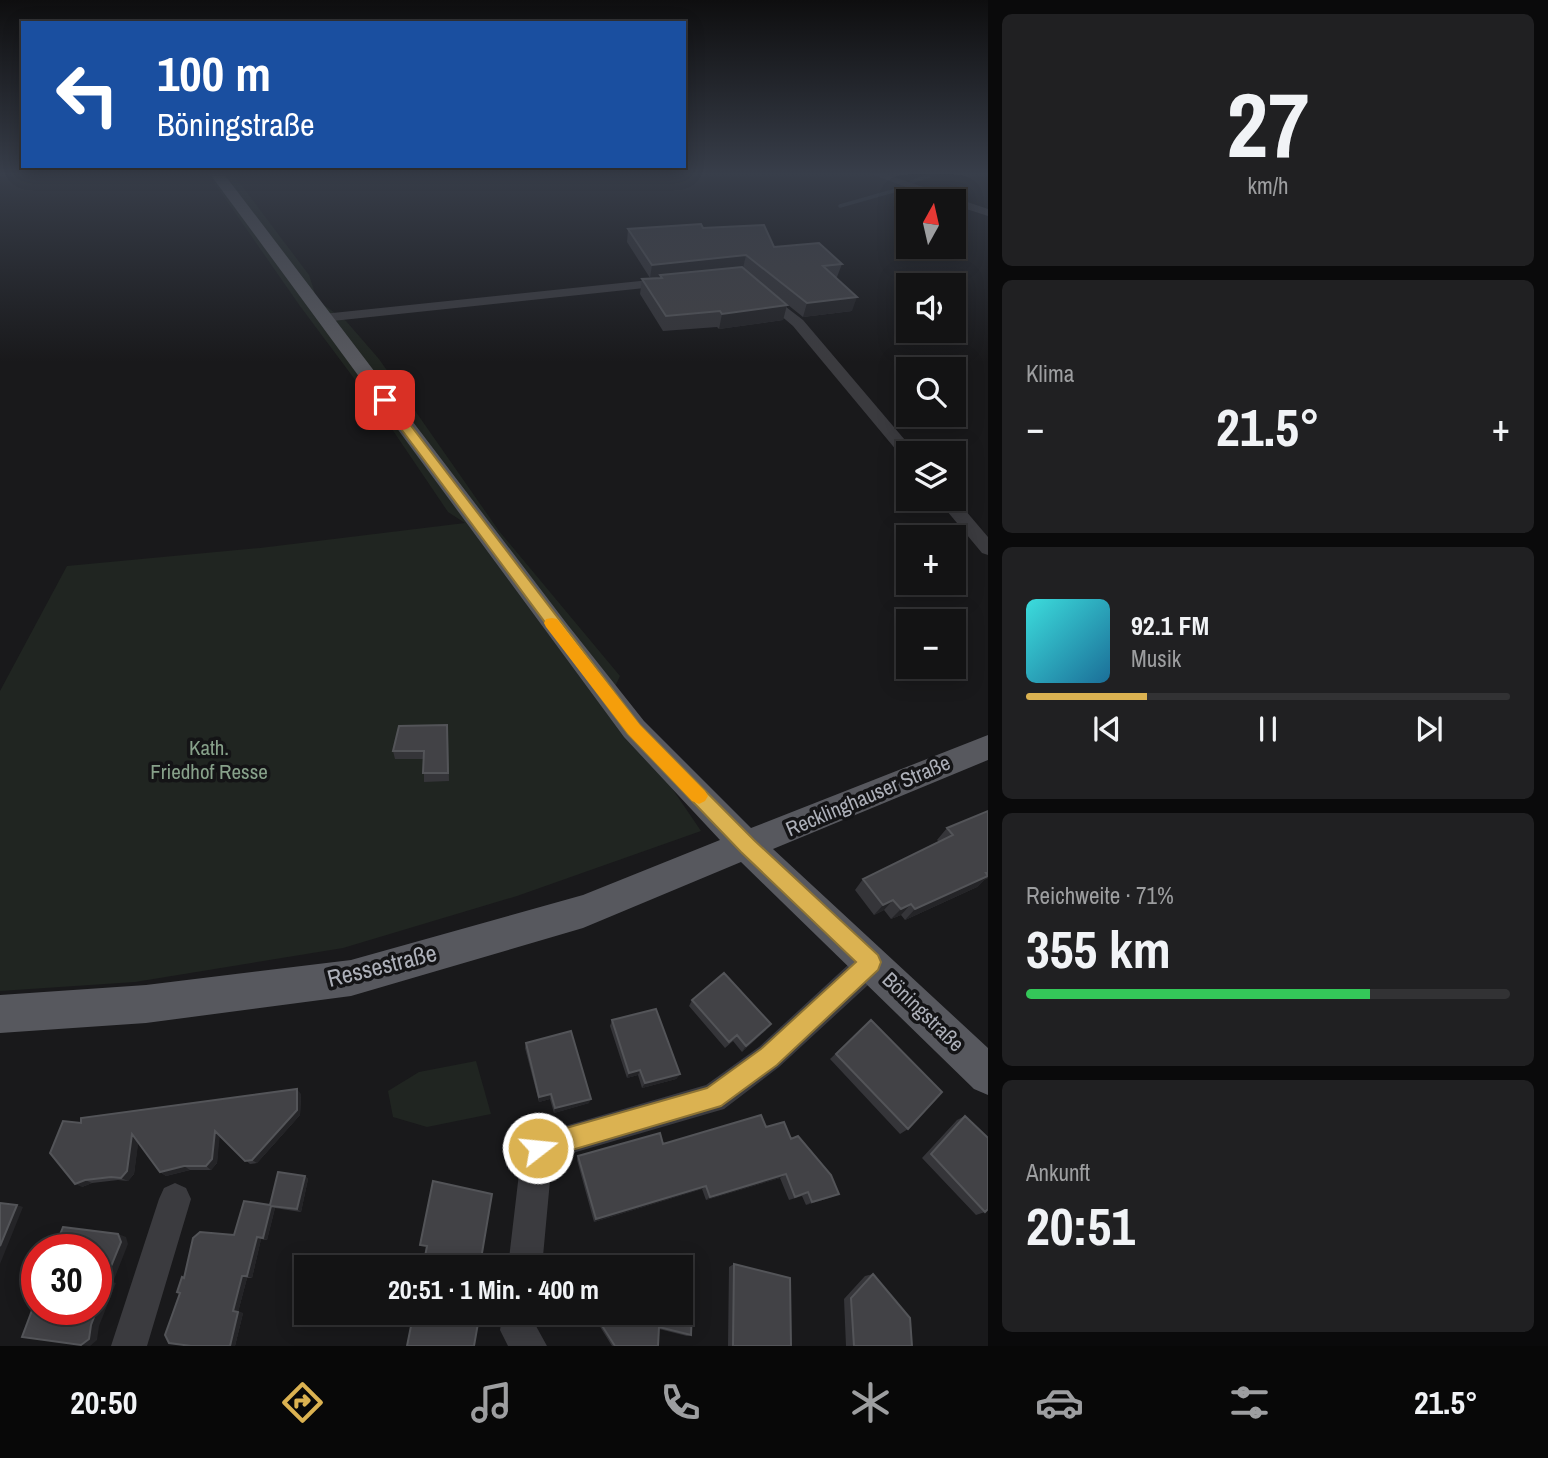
<!DOCTYPE html>
<html lang="de">
<head>
<meta charset="utf-8">
<style>
	:root { --surface:#131314; --page:#202022; --text:#f1f3f6; --muted:#9d9ea0; --line:#323234; --accent:#dbb251 }
	body { margin:0; font-family:"Archivo Narrow",sans-serif; background:var(--page); color:var(--text); height:100vh; display:flex; flex-direction:column; font-size:26px; white-space:nowrap }
	* { box-sizing:border-box; margin:0 }
	p { font-size:23px; color:var(--muted) }
	.icon { flex:none; width:38px; height:38px; fill:none; stroke:currentColor; stroke-width:2; stroke-linecap:round; stroke-linejoin:round }
	.map { position:relative; flex:1; overflow:hidden }
	.details { display:flex; flex-direction:column; gap:14px; padding:14px; background:#0a0a0b; width:560px }
	.details>* { flex:none }
	.guide { position:absolute; left:21px; top:21px; width:665px; height:147px; border-radius:0px; box-shadow:0 4px 18px #0003,0 0 0 2px var(--line); background:#1a4fa0; color:#fff; overflow:hidden }
	.needle { width:46px; rotate:8deg }
	.buttons { position:absolute; left:896px; top:189px; display:grid; gap:14px }
	.buttons a { display:grid; place-items:center; width:70px; height:70px; border-radius:0px; background:var(--surface); box-shadow:0 4px 18px #0003,0 0 0 2px var(--line); font-size:35px }
	.speed { position:absolute; left:21px; top:1234px; display:flex; gap:14px; font-size:35px; font-weight:700; text-align:center }
	.speed>* { display:grid; place-content:center; width:91px; height:91px; border-radius:50%; background:var(--surface); box-shadow:0 4px 18px #0003,0 0 0 2px var(--line); line-height:1 }
	.speed .limit { border:10px solid #d22; background:#fff; color:#111 }
	.pin { position:absolute; display:grid; place-items:center; width:60px; height:60px; color:#fff; margin:-30px; border-radius:14px; box-shadow:0 4px 10px #0006 }
	.me { position:absolute; width:77px; margin:-38px; rotate:74deg; stroke-linejoin:round; filter:drop-shadow(0 0 5px #0008) }
	.turn { display:flex; align-items:center; gap:24px; height:147px; padding:0 21px; font-size:32px }
	.turn .icon { width:91px; height:91px; stroke-width:2.5 }
	.turn b { display:block; font-size:49px; line-height:60px }
	.big { font-size:52px; font-weight:700; line-height:1.1 }
	.details .card { flex:1; display:flex; flex-direction:column; justify-content:center; gap:10px; min-width:0; padding:0 24px; border-radius:10px; background:var(--page) }
	.details .dial { align-items:center; gap:0 }
	.dial b { font-size:91px; line-height:1 }
	.song { display:flex; align-items:center; gap:21px }
	.cover { width:84px; height:84px; border-radius:10px; background:linear-gradient(135deg,hsl(180 70% 55%),hsl(200 70% 35%)) }
	.played { height:7px; border-radius:4px; background:linear-gradient(90deg,var(--accent) 25%,var(--line) 25%) }
	.keys { display:flex; justify-content:space-around; direction:ltr }
	.heat { display:flex; justify-content:space-between; align-items:center; font-size:38px; direction:ltr }
	.charge { height:10px; border-radius:5px; background:linear-gradient(90deg,#34c759 71%,var(--line) 0) }
	.trip { position:absolute; left:294px; top:1255px; width:399px; height:70px; border-radius:0px; background:var(--surface); box-shadow:0 4px 18px #0003,0 0 0 2px var(--line); font-weight:700; line-height:70px; text-align:center }
	.tabs { display:flex; height:112px; justify-content:space-around; align-items:center; background:#080808; color:var(--muted) }
	.tabs .icon { width:49px; height:49px }
	.tabs .active { color:var(--accent) }
	.tabs b { font-size:32px; color:var(--text) }
	main { display:flex; flex:1; min-height:0 }
	.map>svg:first-child { display:block }
	.green { fill:#202521 }
	.lines { fill:none; stroke-linecap:round; stroke-linejoin:round }
	.stream { stroke:#31373d; stroke-width:3.5 }
	.minor { fill:#3b3b3f; fill-rule:evenodd }
	.major { fill:#57585e; fill-rule:evenodd }
	.wall { fill:#353539 }
	.shaded-wall { fill:#242427 }
	.building { fill:#424246; stroke:#535458; stroke-width:2 }
	.route { fill:#dbb251; stroke:#8e7435; stroke-width:2 }
	.slow { fill:#f59e0b }
	.labels { text-anchor:middle; stroke-width:7; stroke-linejoin:round; paint-order:stroke }
	.park-label { font-size:21px; fill:#87a18a; stroke:#141416 }
	.street-label { font-size:21px; fill:#adb0b9; stroke:#141416 }
	.near-street-label { font-size:24px; fill:#adb0b9; stroke:#141416 }
</style>
</head>
<body>
<main>
<div class="map">
<svg width="988" height="1346" viewBox="0 0 988 1346">
	<rect width="100%" height="100%" fill="#19191b"/>
	<path class="green" d="M208,174H233L309,275L317,300L346,321L379,359L499,531L620,676L610,697L701,831L517,896L343,948L135,982L0,991V691L67,566L260,548L465,523L448,512L369,395L356,381L300,306Z
		M476,1061L491,1114L427,1127L393,1117L388,1091L419,1072Z"/>
	<g class="lines">
		<path class="stream" d="M911,182L935,174
			M840,206L900,189"/>
		<path class="minor" d="M871,174H885L988,209V216L954,205V201H944Z
			M669,278L675,282L673,285L323,322L316,318L323,314Z
			M764,290L803,320L916,453H908V459L902,457L793,326L759,297V291Z
			M954,497L988,537V555L982,553L937,499Z
			M871,950L881,953L885,963L881,973L779,1067L724,1109L552,1159L542,1267H508L522,1148L527,1137L706,1085L759,1047L861,953Z
			M175,1183L186,1188L191,1199L147,1346H111L159,1199L164,1188Z
			M503,1312H537L536,1326L547,1346H508L500,1330Z"/>
		<path class="major" d="M210,174H224L567,624L644,721L751,828L988,735V760L773,849L988,1048V1095L974,1089L741,862L583,928L351,996L146,1023L0,1033V995L146,985L351,960L583,895L720,840L624,737Z"/>
	</g>
	<path class="wall" d="M703,228L842,264L837,277L836,278L852,311L803,317L762,284L787,305L783,320L719,329L717,327L663,331L640,294L642,279L660,278V277L650,278L627,242L628,229Z
		M448,734L449,781L424,782V759H395L393,751Z
		M988,811V878L984,880L977,887L905,920L901,915L891,919L884,910L874,915L855,890L863,879L939,842L937,840L947,828Z
		M692,1000L766,1030L742,1052L733,1041L725,1048L689,1006Z
		M612,1020L680,1074L676,1079L642,1088L638,1075L627,1078L610,1026Z
		M871,1020L908,1129L900,1134L830,1059Z
		M526,1043L589,1103L554,1113L550,1099L539,1102L525,1048Z
		M301,1094L300,1115L257,1163L250,1164L219,1136L217,1163L211,1170H190L166,1176L160,1172L138,1142L134,1174L128,1181L118,1180L92,1183L82,1187L81,1123Z
		M965,1116L985,1212L976,1215L922,1158L957,1120Z
		M766,1127L791,1139L839,1194L832,1197L806,1205L802,1196L789,1200L780,1178L706,1200L702,1189L594,1222L577,1160L578,1156Z
		M305,1176L308,1179L301,1212L275,1208L267,1240L261,1239L252,1278H247L238,1312L243,1313L235,1346H191L184,1278Z
		M734,1264L791,1346H728L729,1267Z
		M873,1274L912,1346H846L844,1299L865,1276Z
		M600,1312H681L691,1335L687,1336L659,1329L658,1346H612L599,1325Z"/>
	<path class="shaded-wall" d="M746,255L743,268L660,275V277L650,278L652,265Z
		M857,297L852,311L803,317L807,303Z
		M787,305L783,320L719,329L722,314Z
		M988,873V878L984,880L977,887L905,920L915,909Z
		M893,900L884,910L874,915L883,905Z
		M911,904L901,915L891,919L901,909Z
		M771,1024L766,1030L742,1052L746,1046Z
		M640,1070L638,1075L627,1078L629,1073Z
		M680,1074L676,1079L642,1088L645,1083Z
		M297,1089L301,1094L300,1115L257,1163L252,1160Z
		M551,1094L550,1099L539,1102V1097Z
		M591,1099L589,1103L554,1113L555,1108Z
		M215,1131L220,1135L217,1163L211,1170L206,1166Z
		M132,1134L139,1138L134,1174L128,1181L121,1178Z
		M184,1166L190,1170L166,1176L160,1172Z
		M786,1174L780,1178L706,1200L710,1197Z
		M305,1176L308,1179L301,1212L297,1209Z
		M85,1180L92,1183L82,1187L75,1184Z
		M706,1186L702,1189L594,1222L596,1219Z
		M839,1194L832,1197L806,1205L812,1202Z
		M17,1205L23,1207L0,1264V1246Z
		M271,1206L275,1208L267,1240L263,1238Z
		M118,1234L126,1237L128,1244L113,1282L116,1283L99,1326L97,1340L90,1346L81,1345L91,1325L105,1281Z
		M257,1237L261,1239L252,1278L247,1276Z
		M242,1276L247,1278L238,1312L243,1313L235,1346H230L233,1311Z"/>
	<path class="building" d="M701,224L703,228L764,225L774,247L819,243L842,264L823,266L857,297L807,303L746,255L652,265L628,229Z
		M742,267L787,305L722,314L720,311L666,316L642,279L662,278L660,275Z
		M447,725L448,773H423L424,751H393L399,726Z
		M988,811V873H986L988,876L915,909L911,904L901,909L893,900L883,905L863,879L953,835L947,828Z
		M724,973L771,1024L746,1046L737,1035L729,1042L692,1000Z
		M656,1009L680,1074L645,1083L640,1070L629,1073L612,1020Z
		M871,1020L942,1092L908,1129L836,1054Z
		M571,1031L591,1099L555,1108L551,1094L539,1097L526,1043Z
		M297,1089V1110L252,1160L245,1161L215,1131L212,1159L206,1166H184L160,1172L132,1134L127,1171L121,1178L111,1177L85,1180L75,1184L50,1153L63,1121L81,1123V1118Z
		M761,1115L766,1127L784,1122L791,1139L798,1136L831,1175L839,1194L812,1202L808,1192L795,1197L786,1174L710,1197L706,1186L596,1219L578,1156L660,1133L663,1144Z
		M965,1116L988,1138V1209L985,1212L931,1154Z
		M278,1172L305,1176L297,1209L271,1206L263,1238L257,1237L247,1276H242L233,1311L238,1312L230,1346H191L169,1343L165,1335L180,1293L177,1292L182,1277L184,1278L193,1238L200,1232L234,1235L244,1201L270,1205Z
		M433,1181L492,1194L481,1259L488,1261L487,1267H423L427,1246L420,1245Z
		M0,1203L17,1205L0,1246Z
		M63,1227L118,1234L121,1242L105,1281H108L91,1325L89,1339L81,1345L22,1337L37,1297V1309H96V1250H54Z
		M734,1264L790,1278L791,1346H733Z
		M873,1274L910,1318L912,1346H854L851,1298Z
		M681,1278L693,1281L691,1335L659,1327L658,1346H615L601,1324L602,1312H681Z
		M419,1312H480L474,1346H407L412,1321L417,1322Z"/>
	<linearGradient id="sky" x2="0" y2="1"><stop stop-color="#0e0e0f"/><stop offset="0.48" stop-color="#383e4a"/><stop offset="1" stop-color="#383e4a" stop-opacity="0"/></linearGradient>
	<rect width="988" height="362" fill="url(#sky)"/>
	<path class="route" d="M385,396L389,397L640,725L754,840L878,955L881,962L878,970L777,1065L721,1106L538,1160L530,1156L526,1148L530,1140L538,1136L707,1088L761,1049L856,962L741,852L628,734L381,402V397Z"/>
	<path class="slow" d="M552,618L557,619L640,725L705,791L708,796L705,801L699,804L692,801L628,734L546,627L544,623L546,619Z"/>
	<g class="labels">
		<g class="park-label">
			<text x="209" y="755">Kath.<tspan x="209" dy="24">Friedhof Resse</tspan></text>
		</g>
		<g class="street-label">
			<text transform="translate(868 796) rotate(-23)" y="7">Recklinghauser Straße</text>
			<text transform="translate(923 1012) rotate(44)" y="7">Böningstraße</text>
		</g>
		<g class="near-street-label">
			<text transform="translate(382 966) rotate(-14)" y="8">Ressestraße</text>
		</g>
	</g>
</svg>
<div class="buttons">
<a><svg class="needle" viewBox="-14 -14 28 28"><path d="M0-13l5 13h-10z" fill="#e53935"/><path d="M0 13l5-13h-10z" fill="#9d9ea0"/></svg></a>
<a><svg class="icon" aria-label="sound" viewBox="0 0 24 24"><path d="M4 9h4l5-4v14l-5-4H4zM17 9q2 3 0 6"/></svg></a>
<a><svg class="icon" aria-label="search" viewBox="0 0 24 24"><circle cx="10" cy="10" r="6"/><path d="M15 15l6 6"/></svg></a>
<a><svg class="icon" aria-label="layers" viewBox="0 0 24 24"><path d="M12 4l9 5-9 5-9-5zM3 14l9 5 9-5"/></svg></a>
<a>+</a>
<a>−</a>
</div>
<div class="speed"><div class="limit">30</div></div>
<div class="pin" style="left:385px;top:400px;background:#d93025"><svg class="icon" aria-label="arrive" viewBox="0 0 24 24"><path d="M6 21V4h12l-3 4 3 4H6"/></svg></div>
<svg class="me" style="left:538px;top:1148px" viewBox="-20 -20 40 40"><circle r="17" fill="#dbb251" stroke="#fff" stroke-width="3"/><path d="M0-11L8 9 0 5-8 9z" fill="#fff"/></svg>
<div class="trip">20:51 · 1 Min. · 400 m</div>
<div class="guide">
<div class="turn"><svg class="icon" aria-label="left" viewBox="0 0 24 24"><path d="M17 20v-9H6M10 6l-5 5 5 5"/></svg><div><b>100 m</b>Böningstraße</div></div>
</div>
</div>
<section class="details">
<div class="card dial"><b>27</b><p>km/h</p></div>
<div class="card"><p>Klima</p>
<div class="heat"><a>−</a><b class="big">21.5°</b><a>+</a></div>
</div>
<div class="card">
<div class="song"><i class="cover"></i><div><b>92.1 FM</b><p>Musik</p></div></div>
<div class="played"></div>
<div class="keys"><svg class="icon" aria-label="previous" viewBox="0 0 24 24"><path d="M18 5L8 12l10 7zM5 5v14"/></svg><svg class="icon" aria-label="pause" viewBox="0 0 24 24"><path d="M8 5v14M16 5v14"/></svg><svg class="icon" aria-label="next" viewBox="0 0 24 24"><path d="M6 5l10 7-10 7zM19 5v14"/></svg></div>
</div>
<div class="card"><p>Reichweite · 71%</p><b class="big">355 km</b><div class="charge"></div></div>
<div class="card"><p>Ankunft</p><b class="big">20:51</b></div>
</section>
</main>
<nav class="tabs">
<b>20:50</b>
<svg class="icon active" aria-label="directions" viewBox="0 0 24 24"><path d="M12 3l9 9-9 9-9-9zM9 14v-3h6M13 9l2 2-2 2"/></svg>
<svg class="icon" aria-label="music" viewBox="0 0 24 24"><path d="M9 18V5l10-2v13"/><circle cx="6" cy="18" r="3"/><circle cx="16" cy="16" r="3"/></svg>
<svg class="icon" aria-label="phone" viewBox="0 0 24 24"><path d="M5 4h4l2 5-3 2q2 4 5 5l2-3 5 2v4C11 20 4 13 5 4z"/></svg>
<svg class="icon" aria-label="climate" viewBox="0 0 24 24"><path d="M12 3v18M4 7l16 10M4 17L20 7"/></svg>
<svg class="icon" aria-label="car" viewBox="0 0 24 24"><path d="M5 17H2v-5l4-1 3-4h7l3 4 3 1v5h-3M9 17h6M6 11h13"/><circle cx="7" cy="17" r="2"/><circle cx="17" cy="17" r="2"/></svg>
<svg class="icon" aria-label="filters" viewBox="0 0 24 24"><path d="M4 7h16M4 17h16"/><circle cx="9" cy="7" r="2"/><circle cx="15" cy="17" r="2"/></svg>
<b>21.5°</b>
</nav>
</body>
</html>
